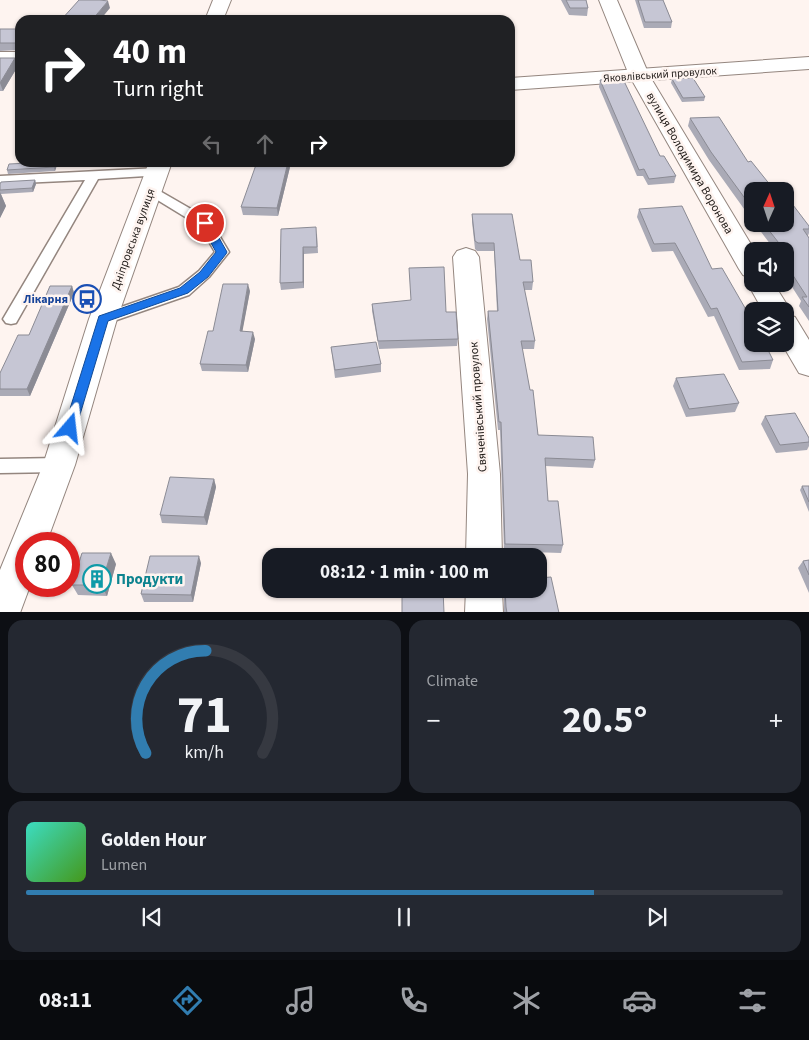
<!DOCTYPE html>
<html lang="en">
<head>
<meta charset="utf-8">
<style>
	:root { --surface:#171b24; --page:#242831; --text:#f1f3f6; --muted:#9ea1a6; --line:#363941; --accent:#317db0 }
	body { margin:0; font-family:"Source Sans 3",sans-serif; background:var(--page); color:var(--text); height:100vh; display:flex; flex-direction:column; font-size:19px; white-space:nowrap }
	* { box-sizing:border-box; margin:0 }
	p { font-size:16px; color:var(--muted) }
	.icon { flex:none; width:28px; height:28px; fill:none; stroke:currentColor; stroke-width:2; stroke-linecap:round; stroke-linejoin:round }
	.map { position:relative; height:612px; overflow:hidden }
	.panel { display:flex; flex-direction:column; gap:8px; padding:8px; background:#0d0f14; flex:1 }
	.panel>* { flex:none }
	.guide { position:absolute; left:15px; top:15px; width:500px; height:152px; border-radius:15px; box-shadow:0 1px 4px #0004; background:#202124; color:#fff; overflow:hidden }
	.needle { width:32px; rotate:3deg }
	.controls { position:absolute; left:744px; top:182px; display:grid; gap:10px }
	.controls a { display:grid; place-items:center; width:50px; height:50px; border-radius:10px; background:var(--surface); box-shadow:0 1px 4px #0004; font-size:25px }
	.speed { position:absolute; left:15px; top:532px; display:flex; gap:10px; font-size:25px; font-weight:700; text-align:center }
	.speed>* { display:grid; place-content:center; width:65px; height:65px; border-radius:50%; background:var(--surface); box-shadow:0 1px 4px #0004; line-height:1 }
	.speed .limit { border:8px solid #d22; background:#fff; color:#111 }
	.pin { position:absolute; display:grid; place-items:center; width:42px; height:42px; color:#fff; margin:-21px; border:2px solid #fff; border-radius:50%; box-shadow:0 1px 5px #0007 }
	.me { position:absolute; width:55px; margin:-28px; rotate:17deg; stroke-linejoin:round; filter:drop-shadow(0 0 4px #0008) }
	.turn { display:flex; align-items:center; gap:18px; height:105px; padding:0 15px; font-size:22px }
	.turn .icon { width:65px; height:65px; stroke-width:2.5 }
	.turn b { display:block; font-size:35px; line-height:42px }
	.lanes { display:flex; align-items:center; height:48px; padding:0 15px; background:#0003; justify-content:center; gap:25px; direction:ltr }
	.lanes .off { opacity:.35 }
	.big { font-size:38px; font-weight:700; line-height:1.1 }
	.panel .tile { flex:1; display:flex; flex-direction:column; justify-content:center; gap:8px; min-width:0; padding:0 18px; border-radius:15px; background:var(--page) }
	.panel .dial { align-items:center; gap:0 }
	.dial svg { height:130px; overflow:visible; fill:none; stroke:var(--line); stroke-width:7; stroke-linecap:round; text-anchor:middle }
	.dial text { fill:var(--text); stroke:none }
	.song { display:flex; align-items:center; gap:15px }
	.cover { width:60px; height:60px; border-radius:8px; background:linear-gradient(135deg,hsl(170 70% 55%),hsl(100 70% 35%)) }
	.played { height:5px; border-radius:2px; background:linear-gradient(90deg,var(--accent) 75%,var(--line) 75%) }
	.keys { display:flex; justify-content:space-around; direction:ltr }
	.heat { display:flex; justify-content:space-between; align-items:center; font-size:28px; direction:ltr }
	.panel .tiles { flex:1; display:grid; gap:8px; grid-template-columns:1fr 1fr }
	.tile:last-child { grid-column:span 2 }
	.trip { position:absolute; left:262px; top:548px; width:285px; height:50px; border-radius:15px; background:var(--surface); box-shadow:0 1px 4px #0004; font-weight:700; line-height:50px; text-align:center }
	.dock { display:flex; height:80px; justify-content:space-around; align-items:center; background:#090b0e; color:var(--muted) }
	.dock .icon { width:35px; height:35px }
	.dock .selected { color:var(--accent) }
	.dock b { font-size:22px; color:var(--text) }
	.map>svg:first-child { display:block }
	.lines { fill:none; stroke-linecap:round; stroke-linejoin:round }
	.lane-casing { stroke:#94867f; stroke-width:3 }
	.street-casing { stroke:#94867f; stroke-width:2 }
	.secondary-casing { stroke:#94867f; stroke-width:2 }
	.highway-casing { stroke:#94867f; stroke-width:2 }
	.lane { fill:#fff; fill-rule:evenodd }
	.street { fill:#fff; fill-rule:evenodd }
	.secondary { fill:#fff; fill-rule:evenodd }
	.highway { fill:#fff; fill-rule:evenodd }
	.wall { fill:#aaaab6 }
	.shaded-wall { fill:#8b8b94 }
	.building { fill:#c6c6d4; stroke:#8b8b94 }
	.route { fill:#1a73e8; stroke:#114b97 }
	.labels { text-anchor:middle; stroke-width:5; stroke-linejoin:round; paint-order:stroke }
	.far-street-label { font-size:11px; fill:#1e1916; stroke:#fef4f0 }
	.street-label { font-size:12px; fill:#1e1916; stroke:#fef4f0 }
	.transit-label { font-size:12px; font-weight:bold; fill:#164399; stroke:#fef4f0; text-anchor:end }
	.near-culture-label { font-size:15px; font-weight:bold; fill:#0d838f; stroke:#fef4f0; text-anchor:start }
</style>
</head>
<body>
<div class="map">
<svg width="809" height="613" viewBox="0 0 809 613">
	<rect width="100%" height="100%" fill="#fef4f0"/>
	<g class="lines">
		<defs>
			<path id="lane" d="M158,168L162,169L164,172L162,175L98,179L16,323L11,324L6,323L3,319L85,180L0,184V176Z
				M151,186L210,220L229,252L209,277L189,295L108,323L103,324L98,323L95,319L98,315L179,287L199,271L215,252L200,226L146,193L145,190Z
				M59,458L65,460L68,465L65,470L59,472L0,473V459Z"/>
			<path id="street" d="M599,0H617L649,75L755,251H752V284H774L791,311L789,315L795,317L809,340V376L799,373L782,344H785V311H763L748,284L751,278L743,275L739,269L629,75Z
				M0,52H20V64H0Z
				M466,248L475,251L479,257L500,474L502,556H466L468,474L453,257L457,251Z
				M466,589H502L503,613H465Z"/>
			<path id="secondary" d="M809,57V69L510,90V78Z"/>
			<path id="highway" d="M213,0H231L223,20H205Z
				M149,162H172L117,319L75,465L46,544H26V586H30L20,613H0V570L43,465L89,319Z"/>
		</defs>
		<use href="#lane" class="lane-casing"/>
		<use href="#street" class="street-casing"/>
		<use href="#secondary" class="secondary-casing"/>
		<use href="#highway" class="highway-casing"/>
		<use href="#lane" class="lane"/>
		<use href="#street" class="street"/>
		<use href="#secondary" class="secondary"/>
		<use href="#highway" class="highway"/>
	</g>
	<path class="wall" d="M561,0H586L588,8L587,16L569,15Z
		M635,0H663L672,22L671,28H644Z
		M0,29H20V54L19,50L0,51Z
		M0,58H15L18,66L3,91H0Z
		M672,79L705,97L704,101L682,102L671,83Z
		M600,80L676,176L674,183L648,185L643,176H637L599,87Z
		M690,118L752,191V220L709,160L688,126Z
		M58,162L55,171L8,174L7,170L29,163Z
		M302,162H332V166L302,165Z
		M290,167L278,216L243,215L241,207Z
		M35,180L36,184L33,192L1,194L6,206L0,218V184Z
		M787,206L809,226V233L808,236L809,238V321L799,306L801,301L785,276V251H773L774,249L755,224H785Z
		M639,209L712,269L773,360L770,369L739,370L714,316L708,317L673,251L652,252L637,217Z
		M472,214L520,260L533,282L532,290H524L535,341L534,349H522L538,435L595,460L593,468L545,466L548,501L563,545L561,553L504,551L500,430H498L487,319L488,311H497L494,251H477L475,249L472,222Z
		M281,229L317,234L318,253L304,254V288L281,290L280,283Z
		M72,286L74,293L30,396H0V373L29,335Z
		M250,291L242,331L255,339L248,372L202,371L200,364L213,331Z
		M372,304L446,312L458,339L457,346L379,349L372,311Z
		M331,347L381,364V372L335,378Z
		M676,378L739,403L735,412L686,417L673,386Z
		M765,416L809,438V446L807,450L776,453L761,424Z
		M214,479L216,487L207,525L162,523L160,515Z
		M802,486H809V512L800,490Z
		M809,560V593L798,568L803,561Z
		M201,563L193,602H144L141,594Z
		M116,564L107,596L78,595L72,585Z
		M504,589H539L559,613H504Z"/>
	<path class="shaded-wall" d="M108,1L110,8L100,20H92Z
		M15,58L18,66L3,91L0,83Z
		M56,162H58L55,171L54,167Z
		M288,162H289L290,167L278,216L277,208Z
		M35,180L36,184L33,192L32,188Z
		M0,192L6,206L0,218Z
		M303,247L304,254V288L303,282Z
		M248,284L250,291L241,339L240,331Z
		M72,286L74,293L30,396L27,389Z
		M253,332L255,339L248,372L246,365Z
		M214,479L216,487L207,525L204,517Z
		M111,553L116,564L107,596L101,585Z
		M199,556L201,563L193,602L191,595Z"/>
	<path class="building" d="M79,0H100L108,1L92,20H61Z
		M566,0H586L588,8H570Z
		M638,0H663L672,22H645Z
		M0,29H20V51L19,52L17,43H0Z
		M0,58H15L0,83Z
		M693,78L705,97L683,98L672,79Z
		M623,79L660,156H664L676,176L649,179L644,169L639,170L600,80Z
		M719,117L748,162L751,161L775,191H752V208L711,152L690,118Z
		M30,162H56L54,167L7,170L9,164L29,163Z
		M257,162H288L277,208L241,207Z
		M35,180L32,188L0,190V184L1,182Z
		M785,203L787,206L793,205L809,226V229H803L809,238V307L802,297H807L785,263V251H777L775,247H782L764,224H785Z
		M682,206L712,269L722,268L752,320V344H765L773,360L742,362L717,308L711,309L675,243L654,244L639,209Z
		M472,214H512L520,260H531L533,282H523L535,341H521L530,390H533L538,435L593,437L595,460L545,458L548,501H558L563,545L505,544L501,422H499L488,311H498L494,243H478L475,241Z
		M316,227L317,247H303V282L280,283L281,229Z
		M444,267L446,312H456L458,339L378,341L372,304L411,300L409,268Z
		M223,284H248L240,331L253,332L246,365L200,364L208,331H213Z
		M50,286H72L27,389H0V373L18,335H29Z
		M376,342L381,364L335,370L331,347Z
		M724,374L739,403L689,409L676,378Z
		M795,413L809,438V442L780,445L765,416Z
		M170,477L214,479L204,517L160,515Z
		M802,486H809V502Z
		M82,553H111L101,585H72Z
		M150,556H199L191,595L141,594Z
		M809,560V575L803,561Z
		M551,577L559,613H507L506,607L505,589H539V578Z
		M402,589H443L444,613H402Z"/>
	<path class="route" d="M205,219L209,220L227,252L226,254L208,277L188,293L108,321L76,428L75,432L70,434L65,432L64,428L99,316L180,288L200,272L216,252L200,223Z"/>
	<defs>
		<symbol id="bus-ring" viewBox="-11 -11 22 22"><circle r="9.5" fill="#fef4f0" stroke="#1a4fb4" stroke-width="1.5"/><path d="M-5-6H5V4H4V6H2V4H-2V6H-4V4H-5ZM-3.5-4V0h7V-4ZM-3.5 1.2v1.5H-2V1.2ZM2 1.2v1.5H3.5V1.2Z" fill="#1a4fb4"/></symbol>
		<symbol id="building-ring" viewBox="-11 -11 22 22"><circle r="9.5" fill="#fef4f0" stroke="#0f9aa8" stroke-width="1.5"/><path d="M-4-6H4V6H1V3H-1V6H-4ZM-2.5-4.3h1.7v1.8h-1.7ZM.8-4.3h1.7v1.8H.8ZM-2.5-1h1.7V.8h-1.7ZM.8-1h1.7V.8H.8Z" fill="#0f9aa8"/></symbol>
	</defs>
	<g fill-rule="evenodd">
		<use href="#bus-ring" x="71" y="283" width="32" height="32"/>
		<use href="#building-ring" x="81" y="563" width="32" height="32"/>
	</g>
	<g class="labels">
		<g class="far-street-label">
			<text transform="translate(660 74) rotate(-4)" y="4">Яковлівський провулок</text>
		</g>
		<g class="street-label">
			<text transform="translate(690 163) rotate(60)" y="4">вулиця Володимира Воронова</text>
			<text transform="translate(133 239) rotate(-70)" y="4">Дніпровська вулиця</text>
			<text transform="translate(478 407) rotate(-94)" y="4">Свяченівський провулок</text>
		</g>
		<g class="transit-label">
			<text x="68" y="303">Лікарня</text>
		</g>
		<g class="near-culture-label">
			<text x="116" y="584">Продукти</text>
		</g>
	</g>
</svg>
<div class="controls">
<a><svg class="needle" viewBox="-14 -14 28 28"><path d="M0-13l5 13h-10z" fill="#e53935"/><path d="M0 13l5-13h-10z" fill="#9ea1a6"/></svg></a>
<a><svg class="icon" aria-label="sound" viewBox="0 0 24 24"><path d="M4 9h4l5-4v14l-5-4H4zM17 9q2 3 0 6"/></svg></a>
<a><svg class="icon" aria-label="layers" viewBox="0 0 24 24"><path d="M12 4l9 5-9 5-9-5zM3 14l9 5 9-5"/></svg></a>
</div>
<div class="speed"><div class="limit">80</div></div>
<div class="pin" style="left:205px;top:223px;background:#d93025"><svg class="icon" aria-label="arrive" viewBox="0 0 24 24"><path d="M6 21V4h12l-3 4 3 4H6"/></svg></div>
<svg class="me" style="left:70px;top:428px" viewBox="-20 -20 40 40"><path d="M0-17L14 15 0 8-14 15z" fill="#1a73e8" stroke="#fff" stroke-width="4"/></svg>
<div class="trip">08:12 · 1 min · 100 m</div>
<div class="guide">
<div class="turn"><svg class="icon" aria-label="right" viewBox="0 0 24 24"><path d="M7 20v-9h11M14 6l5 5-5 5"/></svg><div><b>40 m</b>Turn right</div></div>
<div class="lanes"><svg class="icon off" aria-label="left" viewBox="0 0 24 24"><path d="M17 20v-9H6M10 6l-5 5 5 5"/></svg><svg class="icon off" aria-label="ahead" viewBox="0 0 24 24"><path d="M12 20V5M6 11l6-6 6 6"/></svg><svg class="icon" aria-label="right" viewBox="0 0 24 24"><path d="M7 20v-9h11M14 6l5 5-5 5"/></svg></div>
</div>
</div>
<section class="panel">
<div class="tiles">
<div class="tile dial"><svg viewBox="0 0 100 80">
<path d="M14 69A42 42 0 1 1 86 69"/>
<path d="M14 69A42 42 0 0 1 51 6" stroke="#317db0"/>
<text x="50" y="56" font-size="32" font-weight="700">71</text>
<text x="50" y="72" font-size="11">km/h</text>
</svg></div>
<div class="tile"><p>Climate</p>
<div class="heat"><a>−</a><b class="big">20.5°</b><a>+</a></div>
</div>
<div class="tile">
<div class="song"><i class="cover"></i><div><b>Golden Hour</b><p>Lumen</p></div></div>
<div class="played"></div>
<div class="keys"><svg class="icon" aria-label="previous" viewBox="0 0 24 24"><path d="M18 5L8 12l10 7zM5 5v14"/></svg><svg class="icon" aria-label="pause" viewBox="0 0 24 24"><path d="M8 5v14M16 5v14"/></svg><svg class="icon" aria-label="next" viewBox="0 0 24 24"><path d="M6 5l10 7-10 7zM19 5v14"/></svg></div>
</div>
</div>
</section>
<nav class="dock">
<b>08:11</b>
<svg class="icon selected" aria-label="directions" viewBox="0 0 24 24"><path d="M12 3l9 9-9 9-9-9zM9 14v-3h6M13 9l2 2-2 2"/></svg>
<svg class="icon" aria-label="music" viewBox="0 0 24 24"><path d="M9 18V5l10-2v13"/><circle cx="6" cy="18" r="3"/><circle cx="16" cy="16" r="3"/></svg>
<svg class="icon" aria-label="phone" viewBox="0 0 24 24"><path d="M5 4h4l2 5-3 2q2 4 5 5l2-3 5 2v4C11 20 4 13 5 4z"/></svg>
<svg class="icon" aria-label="climate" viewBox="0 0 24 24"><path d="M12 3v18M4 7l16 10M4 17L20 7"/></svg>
<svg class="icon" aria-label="car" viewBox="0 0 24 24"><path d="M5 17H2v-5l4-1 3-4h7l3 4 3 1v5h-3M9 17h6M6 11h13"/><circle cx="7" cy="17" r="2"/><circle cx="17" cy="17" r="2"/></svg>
<svg class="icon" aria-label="filters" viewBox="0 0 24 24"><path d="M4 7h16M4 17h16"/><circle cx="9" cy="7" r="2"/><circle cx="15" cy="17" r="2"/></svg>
</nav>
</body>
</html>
